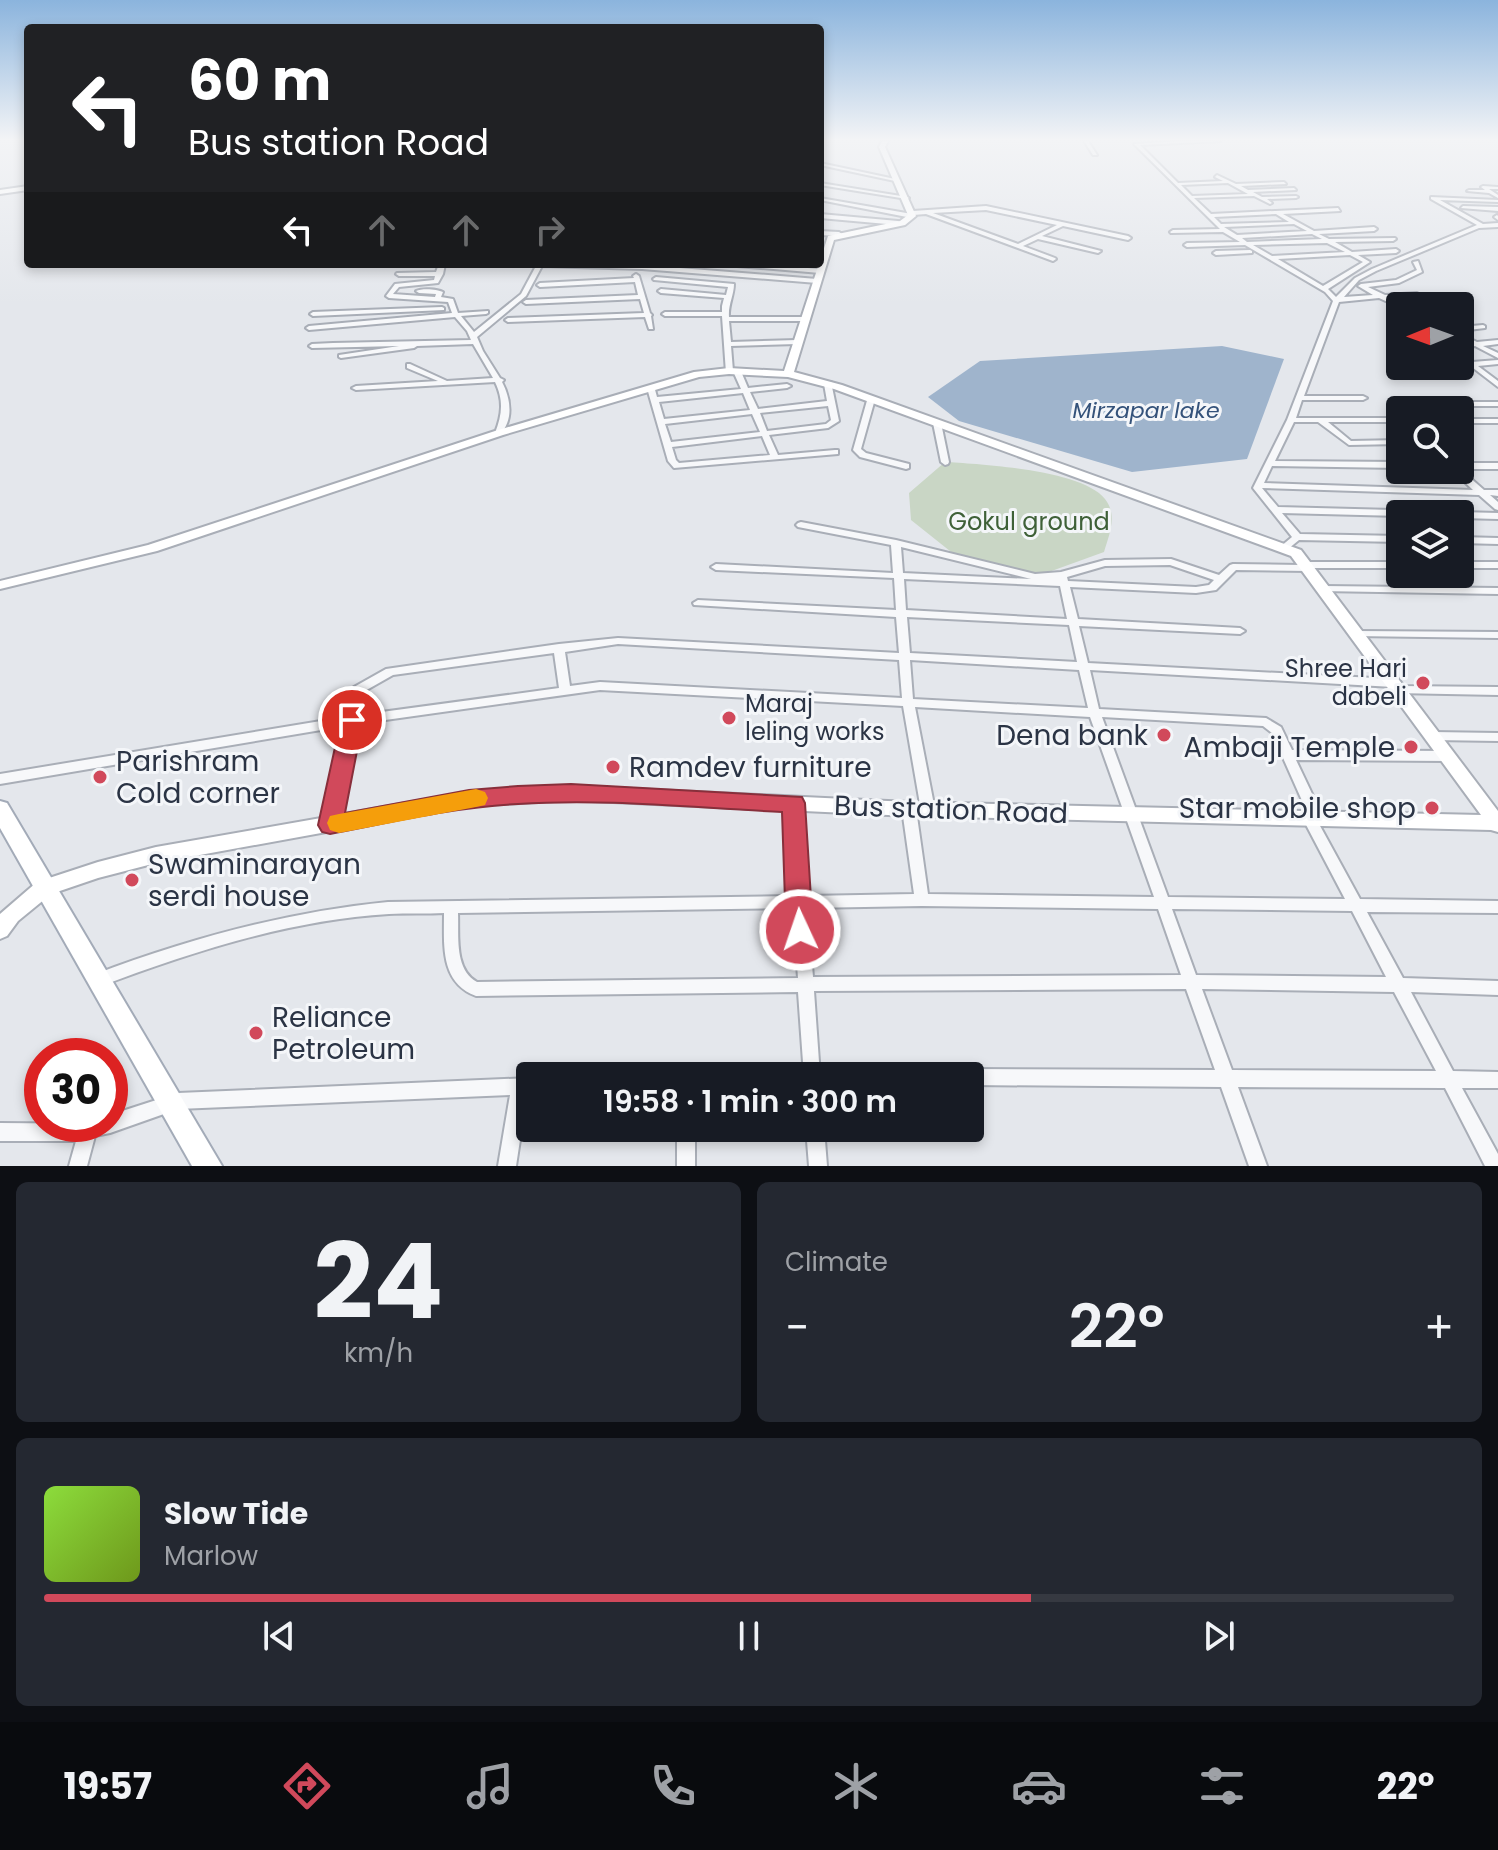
<!DOCTYPE html>
<html lang="en">
<head>
<meta charset="utf-8">
<style>
	:root { --surface:#171b24; --page:#242831; --text:#f1f3f6; --muted:#9ea1a6; --line:#363941; --accent:#d1495b }
	body { margin:0; font-family:Poppins,sans-serif; background:var(--page); color:var(--text); height:100vh; display:flex; flex-direction:column; font-size:30px; white-space:nowrap }
	* { box-sizing:border-box; margin:0 }
	p { font-size:26px; color:var(--muted) }
	.icon { flex:none; width:44px; height:44px; fill:none; stroke:currentColor; stroke-width:2; stroke-linecap:round; stroke-linejoin:round }
	.map { position:relative; height:1166px; overflow:hidden }
	.details { display:flex; flex-direction:column; gap:16px; padding:16px; background:#0d0f14; flex:1 }
	.details>* { flex:none }
	.hud { position:absolute; left:24px; top:24px; width:800px; height:244px; border-radius:8px; box-shadow:0 4px 12px #0003; background:#202124; color:#fff; overflow:hidden }
	.needle { width:52px; rotate:269deg }
	.controls { position:absolute; left:1386px; top:292px; display:grid; gap:16px }
	.controls a { display:grid; place-items:center; width:88px; height:88px; border-radius:8px; background:var(--surface); box-shadow:0 4px 12px #0003; font-size:40px }
	.speed { position:absolute; left:24px; top:1038px; display:flex; gap:16px; font-size:40px; font-weight:700; text-align:center }
	.speed>* { display:grid; place-content:center; width:104px; height:104px; border-radius:50%; background:var(--surface); box-shadow:0 4px 12px #0003; line-height:1 }
	.speed .limit { border:12px solid #d22; background:#fff; color:#111 }
	.pin { position:absolute; display:grid; place-items:center; width:68px; height:68px; color:#fff; margin:-34px; border:4px solid #fff; border-radius:50%; box-shadow:0 2px 8px #0007 }
	.me { position:absolute; width:88px; margin:-44px; rotate:357deg; stroke-linejoin:round; filter:drop-shadow(0 0 6px #0008) }
	.turn { display:flex; align-items:center; gap:28px; height:168px; padding:0 32px; font-size:36px }
	.turn .icon { width:104px; height:104px; stroke-width:2.5 }
	.turn b { display:block; font-size:56px; line-height:68px }
	.lanes { display:flex; align-items:center; height:76px; padding:0 32px; background:#0003; justify-content:center; gap:40px; direction:ltr }
	.lanes .off { opacity:.35 }
	.big { font-size:60px; font-weight:600; line-height:1.1 }
	.details .widget { flex:1; display:flex; flex-direction:column; justify-content:center; gap:12px; min-width:0; padding:0 28px; border-radius:12px; background:var(--page) }
	.details .dial { align-items:center; gap:0 }
	.dial b { font-size:104px; line-height:1 }
	.song { display:flex; align-items:center; gap:24px }
	.cover { width:96px; height:96px; border-radius:12px; background:linear-gradient(135deg,hsl(90 70% 55%),hsl(80 70% 35%)) }
	.played { height:8px; border-radius:4px; background:linear-gradient(90deg,var(--accent) 70%,var(--line) 70%) }
	.keys { display:flex; justify-content:space-around; direction:ltr }
	.heat { display:flex; justify-content:space-between; align-items:center; font-size:44px; direction:ltr }
	.details .tiles { flex:1; display:grid; gap:16px; grid-template-columns:1fr 1fr }
	.widget:last-child { grid-column:span 2 }
	.trip { position:absolute; left:516px; top:1062px; width:468px; height:80px; border-radius:8px; background:var(--surface); box-shadow:0 4px 12px #0003; font-weight:600; line-height:80px; text-align:center }
	.tab-bar { display:flex; height:128px; justify-content:space-around; align-items:center; background:#090b0e; color:var(--muted) }
	.tab-bar .icon { width:56px; height:56px }
	.tab-bar .selected { color:var(--accent) }
	.tab-bar b { font-size:36px; color:var(--text) }
	.map>svg:first-child { display:block }
	.green { fill:#c9d6c5 }
	.water { fill:#9fb4cc }
	.lines { fill:none; stroke-linecap:round; stroke-linejoin:round }
	.street-casing { stroke:#a9aeb7; stroke-width:4 }
	.secondary-casing { stroke:#a9aeb7; stroke-width:4 }
	.primary-casing { stroke:#a3abb8; stroke-width:4 }
	.street { fill:#f7f8fa; fill-rule:evenodd }
	.secondary { fill:#fff; fill-rule:evenodd }
	.primary { fill:#fff; fill-rule:evenodd }
	.route { fill:#d1495b; stroke:#882f3b; stroke-width:2 }
	.slow { fill:#f59e0b }
	.poi-dot { fill:#d1495b; stroke:#f4f6f9; stroke-width:3 }
	.labels { text-anchor:middle; stroke-width:6; stroke-linejoin:round; paint-order:stroke }
	.far-water-label { font-size:22px; font-style:italic; fill:#34527a; stroke:#f4f6f9 }
	.park-label { font-size:24px; fill:#3f6138; stroke:#f4f6f9 }
	.poi-label { font-size:24px; fill:#2b3445; stroke:#f4f6f9; text-anchor:end }
	.near-poi-label { font-size:28px; fill:#2b3445; stroke:#f4f6f9; text-anchor:start }
	.near-street-label { font-size:28px; fill:#2b3445; stroke:#f4f6f9 }
</style>
</head>
<body>
<div class="map">
<svg width="1498" height="1166" viewBox="0 0 1498 1166">
	<rect width="100%" height="100%" fill="#e4e7ec"/>
	<path class="green" d="M945,462C980,464 1083,470 1105,499C1118,515 1109,535 1104,552L1035,577L960,559L911,520L909,493Z"/>
	<path class="water" d="M1222,346L1284,359L1247,459L1132,472L959,421L928,397L980,361Z"/>
	<g class="lines">
		<defs>
			<path id="street" d="M1084,141H1088L1097,155H1093Z
				M1182,141H1221L1140,145L1178,183L1223,181L1215,177L1217,175L1236,184L1284,182L1286,184L1241,186L1248,190L1294,188L1296,190L1253,192L1262,197L1296,196L1298,197L1296,198L1267,199L1272,203L1270,204L1254,196L1194,198L1211,214L1338,208L1340,211L1283,214L1314,231L1374,227L1377,229L1374,231L1319,234L1329,239L1395,238L1396,239L1393,241L1335,242L1352,252L1396,249L1399,251L1396,253L1358,255L1370,262L1328,289L1336,297L1355,278L1372,269L1477,225L1431,199V197L1498,200V202L1440,200L1483,224L1498,223V227L1479,228L1376,271L1359,280L1344,297L1373,295L1358,286L1361,284L1396,280L1417,270L1413,262L1418,261L1422,272L1399,283L1368,287L1385,295L1417,293L1418,294L1415,296L1391,298L1404,306L1399,307L1379,298L1339,302L1304,396H1363L1367,398L1363,400H1302L1296,418H1400V422H1328L1351,441L1400,440V444L1349,445L1318,422H1294L1275,461L1400,462V468L1272,466L1264,483L1473,490L1452,470L1460,469L1484,490H1498V496L1490,495L1498,502V510L1495,509L1479,495L1262,488L1278,507L1431,511L1436,514H1400V516L1282,513L1300,534L1400,536V542L1299,540L1288,549H1282L1280,547L1292,537L1253,488L1287,420L1333,301L1325,292L1245,245L1187,247L1184,245L1187,243L1240,242L1223,232L1171,233L1170,232L1173,230L1220,229L1134,144ZM1228,183L1248,194L1192,196L1181,185ZM1276,214L1289,222L1221,224L1214,217ZM1294,224L1307,231L1237,235L1224,227ZM1312,234L1322,239L1247,242L1242,238ZM1327,243L1345,252L1272,256L1253,245ZM1350,255L1363,262L1323,286L1278,259Z
				M820,147L822,150L820,151Z
				M820,163L895,179L897,180L895,181L820,165Z
				M820,183L907,197L909,198L907,199L820,185Z
				M1483,186L1498,187V189H1489L1498,195V198L1489,193L1467,191L1469,190H1485L1481,187Z
				M820,198L912,214L915,216L912,218L820,200Z
				M986,206L1128,236L1131,238L1128,240L1063,226L1042,236L1101,251L1098,253L1038,239L1023,246L1055,258L1056,259L1053,261L926,214L913,215L910,213L913,211ZM986,210L1057,225L1018,244L933,213Z
				M1463,206L1498,207V211L1461,208Z
				M820,214L898,221L901,223L898,225L820,218Z
				M1497,215L1498,216V220L1494,217Z
				M820,231L839,232L842,234L839,236L820,235Z
				M1250,250L1252,251V253L1216,255L1213,253L1216,251Z
				M439,264H445L443,274L438,283L399,287L393,294L435,297L436,294L419,293L416,291C422,288 437,289 443,292L441,297L453,299L458,313L488,311V313L486,314L461,316L474,332L521,294L536,266H507L504,264L642,265L817,279L820,281L817,283L642,269L542,266L526,296L477,337L483,351L500,378L504,380L502,382C511,399 514,421 499,435L495,433C502,415 504,401 495,382L356,390L352,388L356,386L438,381L407,368V364H410L447,381L493,378L473,344L417,346L414,348L341,358L339,357V355L399,346L312,348L309,346L312,344L333,343L471,340L467,331L455,317L309,330L306,328L309,326L452,313L448,302L389,298L386,296L395,284L434,280L435,276H399L396,274L397,273L436,272Z
				M734,264H758L820,269L823,271L820,273L737,266Z
				M636,274L639,276L650,313L652,315L651,316L653,329H649L645,317L508,322L505,320L508,318L644,313L640,299L526,304L523,302L526,300L638,295L635,282L540,287L537,285L540,283L634,278L633,276Z
				M656,277L734,284C734,295 728,305 729,317H804L807,319L804,321H729L731,342L797,340L800,342L797,344L731,346L733,371L726,373L722,316H665L662,314L665,312H722V306L724,298L661,293L658,291L661,289L726,295L728,287L654,280L653,279Z
				M442,307L444,308V310L313,316L310,314L313,312Z
				M1483,325L1485,326V328L1460,331V327Z
				M1460,334L1477,342L1498,340V344L1483,346L1498,353V358L1475,346L1460,348V344L1468,343L1460,339Z
				M1498,360V364L1478,366L1498,381V387L1468,364L1472,362Z
				M734,369H740L748,388L787,384L791,386L787,388L750,392L758,409L827,401L824,384L828,382H831L839,421L828,428L769,435L778,455L835,450H838V454L674,468L668,461L647,388L648,386H654L657,397L741,389L733,371ZM743,393L750,410L664,419L659,402ZM828,406L831,420L826,424L767,431L760,413ZM752,414L760,432L671,442L665,424ZM762,436L770,455L679,463L676,460L672,447Z
				M868,397H874L875,399L861,449L866,453L909,464V468L906,469L860,457L853,450Z
				M1470,402H1498V406H1470Z
				M1460,419H1498V423H1460Z
				M934,421H940L941,423L949,462L948,464L945,465L941,462L933,423Z
				M1460,463H1498V469H1460Z
				M1460,512L1498,513V519L1460,518V514H1456Z
				M801,522L896,540L1035,574L1061,572L1105,560L1171,559L1219,575L1230,565L1233,564L1301,565L1306,562H1400V568H1314L1309,571L1236,570L1216,590L1196,593L1070,587L1078,619L1240,628L1245,631L1240,634L1079,626L1088,663L1393,679L1397,680L1399,683L1397,686L1393,687L1090,670L1099,709L1266,718L1281,727L1292,750L1447,751L1451,753L1453,756L1451,759L1447,761L1296,760L1324,819L1319,824L1360,899L1498,901V913L1367,912L1403,978L1498,981V995L1411,992L1453,1071L1498,1072V1088H1462L1498,1154V1166H1485L1445,1088L1238,1087L1267,1166H1249L1221,1087L970,1085V1076H962L964,1071L970,1069L1215,1070L1186,989L814,991L820,1076H804L798,992L476,996C440,982 444,946 444,913C426,914 407,913 389,914C289,920 191,952 98,987L93,985L90,980L93,975C188,939 286,912 388,902L792,896L787,803L788,799L793,798L798,799L799,803L807,896L914,894L902,809L904,805L909,804L914,805L916,809L928,894L1154,897L1090,717L915,707L935,810L933,814L928,815L923,814L921,810L903,706L600,690L357,724L337,825L335,829L330,830L325,829L323,825L345,726L0,784V774L339,718L354,687L386,669L559,644L618,638L899,653L896,617L694,605L693,603L698,600L896,610L894,578L716,570L711,567L716,564L893,573L891,545L798,527L796,525L798,523ZM901,547L1031,579L903,573ZM1170,565L1214,580L1209,585L1196,587L1068,581L1067,577L1105,566ZM904,579L1060,586L1067,619L906,610ZM907,617L1069,625L1077,662L910,653ZM618,644L899,660L902,698L600,682L570,686L565,652ZM554,653L559,688L352,716L363,692L393,675ZM910,660L1079,670L1088,708L913,699ZM1102,717L1263,726L1272,733L1308,814L1305,815L1303,819L1345,899L1168,897ZM922,906L1158,909L1181,975L813,977L807,908ZM793,908L798,978L477,982C454,969 459,936 458,913ZM1172,909L1352,911L1386,977L1196,975ZM1202,989L1394,992L1436,1071L1232,1070Z
				M1460,537L1498,538V544L1460,543Z
				M1460,562H1498V568H1460Z
				M1324,586L1498,588V594L1320,591L1319,589L1320,587Z
				M1357,631L1498,632V638L1353,636L1352,634Z
				M1399,686L1498,687V695L1395,693L1393,690L1395,687Z
				M1433,732L1498,733V741L1433,740L1429,739L1427,736L1429,733Z
				M530,1078V1094H527L516,1166H498L510,1095L178,1109L110,1133L95,1136L87,1166H69L76,1141H0V1123L110,1124V1115L178,1093Z
				M677,1128H695V1166H677Z
				M806,1128H824L827,1166H809Z"/>
			<path id="secondary" d="M882,141H888L885,147L916,216L905,225L834,240L794,372L842,385L1301,550L1498,811V832L1491,830L909,816L571,800L469,806L156,863L98,878L51,894L18,921L7,936L0,939V914L37,882L98,862L156,847L469,792L571,786L909,802L1481,815L1291,556L834,389L788,377L729,374L699,377L503,435L157,551L0,589V581L148,545L495,431L694,372L729,368L784,371L828,236L900,221L908,215L879,147Z
				M28,186V190L0,194V190Z"/>
			<path id="primary" d="M0,801L7,803L222,1166H192L0,828Z"/>
		</defs>
		<use href="#street" class="street-casing"/>
		<use href="#secondary" class="secondary-casing"/>
		<use href="#primary" class="primary-casing"/>
		<use href="#street" class="street"/>
		<use href="#secondary" class="secondary"/>
		<use href="#primary" class="primary"/>
	</g>
	<linearGradient id="sky" x2="0" y2="1"><stop stop-color="#8bb4dd"/><stop offset="0.46" stop-color="#f3f4f6"/><stop offset="1" stop-color="#f3f4f6" stop-opacity="0"/></linearGradient>
	<rect width="1498" height="304" fill="url(#sky)"/>
	<path class="route" d="M352,713L363,720L345,813L469,790L518,786L571,784L802,797L805,803L813,930L809,938L800,942L790,938L786,930L782,812C694,808 606,798 518,804C455,807 393,822 330,834L322,832L318,825L341,720Z"/>
	<path class="slow" d="M476,789L485,792L488,798L485,805L476,807L339,833L330,830L327,823L330,816L339,814Z"/>
	<g class="poi-dot">
		<circle cx="1423" cy="683" r="8"/>
		<circle cx="729" cy="718" r="8"/>
		<circle cx="1164" cy="735" r="8"/>
		<circle cx="1411" cy="747" r="8"/>
		<circle cx="613" cy="767" r="8"/>
		<circle cx="100" cy="777" r="8"/>
		<circle cx="1432" cy="808" r="8"/>
		<circle cx="132" cy="880" r="8"/>
		<circle cx="256" cy="1033" r="8"/>
	</g>
	<g class="labels">
		<g class="far-water-label">
			<text x="1146" y="418">Mirzapar lake</text>
		</g>
		<g class="park-label">
			<text x="1029" y="530">Gokul ground</text>
		</g>
		<g class="poi-label">
			<text x="1407" y="677">Shree Hari<tspan x="1407" dy="28">dabeli</tspan></text>
			<text x="745" y="712" text-anchor="start">Maraj<tspan x="745" dy="28">leling works</tspan></text>
		</g>
		<g class="near-poi-label">
			<text x="1148" y="745" text-anchor="end">Dena bank</text>
			<text x="1395" y="757" text-anchor="end">Ambaji Temple</text>
			<text x="116" y="771">Parishram<tspan x="116" dy="32">Cold corner</tspan></text>
			<text x="629" y="777">Ramdev furniture</text>
			<text x="1416" y="818" text-anchor="end">Star mobile shop</text>
			<text x="148" y="874">Swaminarayan<tspan x="148" dy="32">serdi house</tspan></text>
			<text x="272" y="1027">Reliance<tspan x="272" dy="32">Petroleum</tspan></text>
		</g>
		<g class="near-street-label">
			<text transform="translate(951 809) rotate(2)" y="10">Bus station Road</text>
		</g>
	</g>
</svg>
<div class="controls">
<a><svg class="needle" viewBox="-14 -14 28 28"><path d="M0-13l5 13h-10z" fill="#e53935"/><path d="M0 13l5-13h-10z" fill="#9ea1a6"/></svg></a>
<a><svg class="icon" aria-label="search" viewBox="0 0 24 24"><circle cx="10" cy="10" r="6"/><path d="M15 15l6 6"/></svg></a>
<a><svg class="icon" aria-label="layers" viewBox="0 0 24 24"><path d="M12 4l9 5-9 5-9-5zM3 14l9 5 9-5"/></svg></a>
</div>
<div class="speed"><div class="limit">30</div></div>
<div class="pin" style="left:352px;top:720px;background:#d93025"><svg class="icon" aria-label="arrive" viewBox="0 0 24 24"><path d="M6 21V4h12l-3 4 3 4H6"/></svg></div>
<svg class="me" style="left:800px;top:930px" viewBox="-20 -20 40 40"><circle r="17" fill="#d1495b" stroke="#fff" stroke-width="3"/><path d="M0-11L8 9 0 5-8 9z" fill="#fff"/></svg>
<div class="trip">19:58 · 1 min · 300 m</div>
<div class="hud">
<div class="turn"><svg class="icon" aria-label="left" viewBox="0 0 24 24"><path d="M17 20v-9H6M10 6l-5 5 5 5"/></svg><div><b>60 m</b>Bus station Road</div></div>
<div class="lanes"><svg class="icon" aria-label="left" viewBox="0 0 24 24"><path d="M17 20v-9H6M10 6l-5 5 5 5"/></svg><svg class="icon off" aria-label="ahead" viewBox="0 0 24 24"><path d="M12 20V5M6 11l6-6 6 6"/></svg><svg class="icon off" aria-label="ahead" viewBox="0 0 24 24"><path d="M12 20V5M6 11l6-6 6 6"/></svg><svg class="icon off" aria-label="right" viewBox="0 0 24 24"><path d="M7 20v-9h11M14 6l5 5-5 5"/></svg></div>
</div>
</div>
<section class="details">
<div class="tiles">
<div class="widget dial"><b>24</b><p>km/h</p></div>
<div class="widget"><p>Climate</p>
<div class="heat"><a>−</a><b class="big">22°</b><a>+</a></div>
</div>
<div class="widget">
<div class="song"><i class="cover"></i><div><b>Slow Tide</b><p>Marlow</p></div></div>
<div class="played"></div>
<div class="keys"><svg class="icon" aria-label="previous" viewBox="0 0 24 24"><path d="M18 5L8 12l10 7zM5 5v14"/></svg><svg class="icon" aria-label="pause" viewBox="0 0 24 24"><path d="M8 5v14M16 5v14"/></svg><svg class="icon" aria-label="next" viewBox="0 0 24 24"><path d="M6 5l10 7-10 7zM19 5v14"/></svg></div>
</div>
</div>
</section>
<nav class="tab-bar">
<b>19:57</b>
<svg class="icon selected" aria-label="directions" viewBox="0 0 24 24"><path d="M12 3l9 9-9 9-9-9zM9 14v-3h6M13 9l2 2-2 2"/></svg>
<svg class="icon" aria-label="music" viewBox="0 0 24 24"><path d="M9 18V5l10-2v13"/><circle cx="6" cy="18" r="3"/><circle cx="16" cy="16" r="3"/></svg>
<svg class="icon" aria-label="phone" viewBox="0 0 24 24"><path d="M5 4h4l2 5-3 2q2 4 5 5l2-3 5 2v4C11 20 4 13 5 4z"/></svg>
<svg class="icon" aria-label="climate" viewBox="0 0 24 24"><path d="M12 3v18M4 7l16 10M4 17L20 7"/></svg>
<svg class="icon" aria-label="car" viewBox="0 0 24 24"><path d="M5 17H2v-5l4-1 3-4h7l3 4 3 1v5h-3M9 17h6M6 11h13"/><circle cx="7" cy="17" r="2"/><circle cx="17" cy="17" r="2"/></svg>
<svg class="icon" aria-label="filters" viewBox="0 0 24 24"><path d="M4 7h16M4 17h16"/><circle cx="9" cy="7" r="2"/><circle cx="15" cy="17" r="2"/></svg>
<b>22°</b>
</nav>
</body>
</html>
